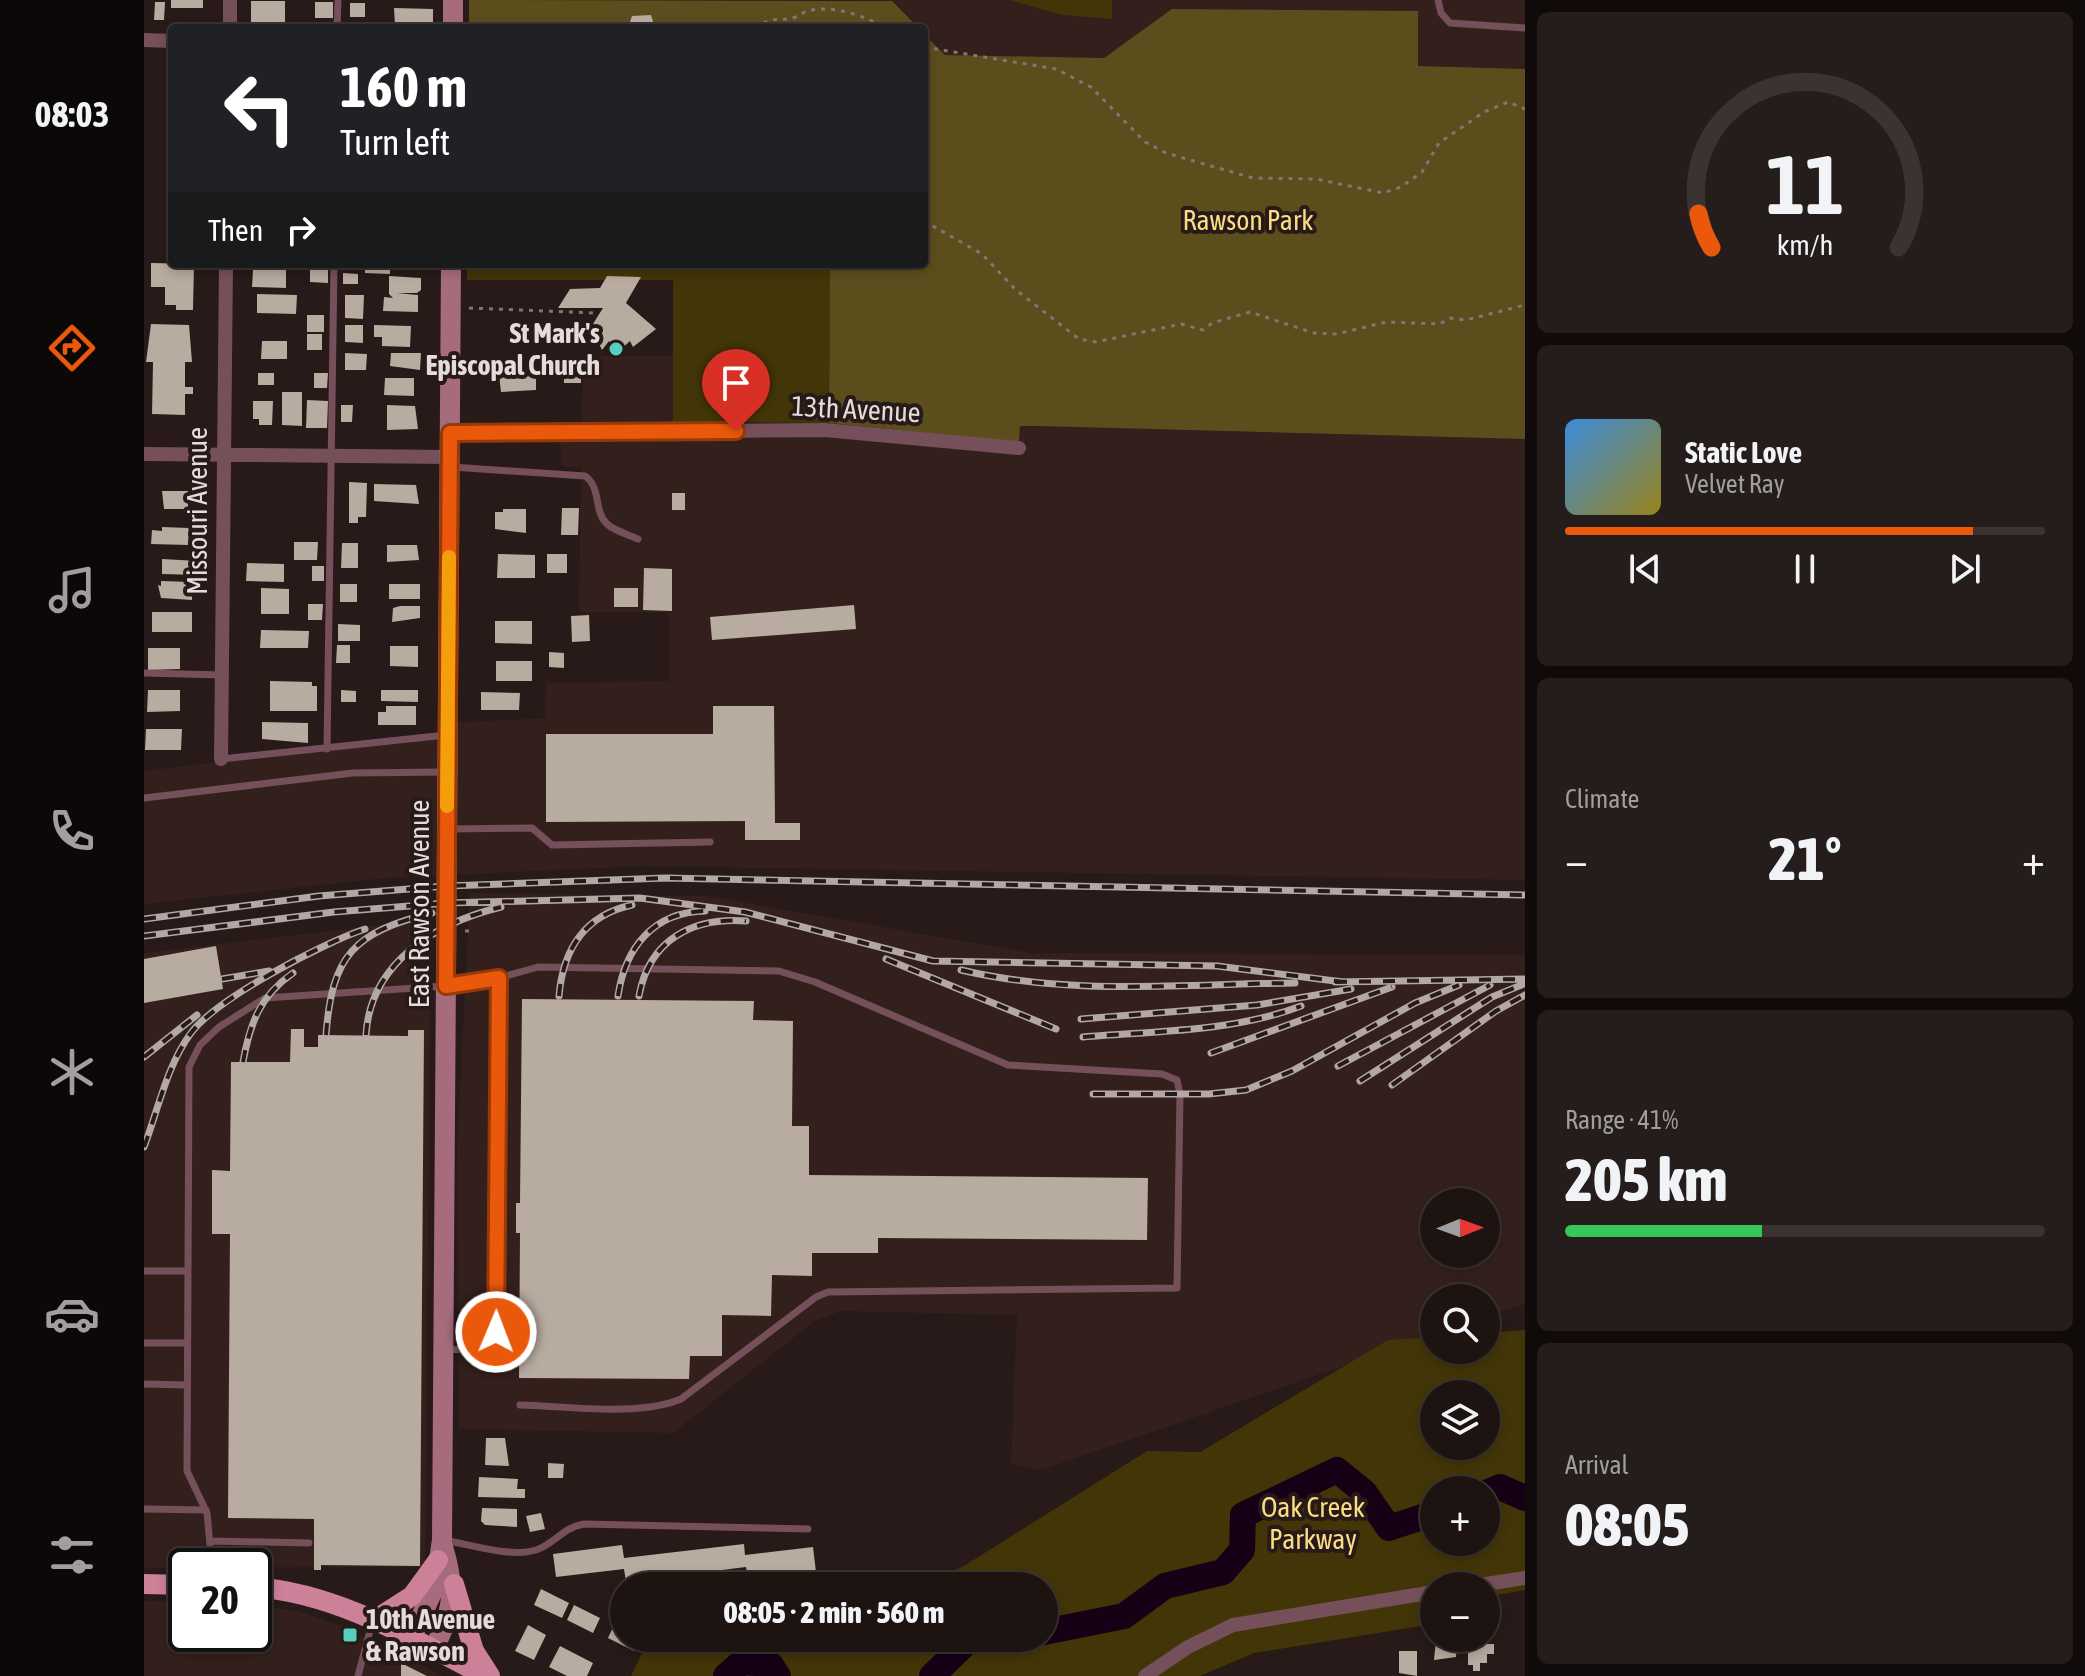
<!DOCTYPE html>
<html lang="en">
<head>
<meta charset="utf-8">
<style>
	:root { --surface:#1d1412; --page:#251d1b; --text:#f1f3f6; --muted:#a09e9f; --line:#3b3332; --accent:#ea580c }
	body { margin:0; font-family:"Asap Condensed",sans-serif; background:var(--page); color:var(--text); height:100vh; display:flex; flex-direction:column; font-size:30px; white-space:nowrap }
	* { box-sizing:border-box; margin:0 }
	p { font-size:26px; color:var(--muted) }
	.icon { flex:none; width:44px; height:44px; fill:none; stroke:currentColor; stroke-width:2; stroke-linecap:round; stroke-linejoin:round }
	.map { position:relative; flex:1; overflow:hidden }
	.drawer { display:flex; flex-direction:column; gap:12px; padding:12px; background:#100b0a; width:560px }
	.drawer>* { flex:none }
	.banner { position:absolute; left:24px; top:24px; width:760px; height:244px; border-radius:8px; box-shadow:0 4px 12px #0003,0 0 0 2px var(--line); background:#202124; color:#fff; overflow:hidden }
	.needle { width:52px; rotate:89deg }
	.tools { position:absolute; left:1276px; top:1188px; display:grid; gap:16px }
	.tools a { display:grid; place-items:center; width:80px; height:80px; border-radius:50%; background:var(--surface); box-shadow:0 4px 12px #0003,0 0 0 2px var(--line); font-size:40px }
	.speed { position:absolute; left:24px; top:1548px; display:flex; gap:16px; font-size:40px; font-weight:700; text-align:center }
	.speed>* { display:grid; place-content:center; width:104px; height:104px; border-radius:50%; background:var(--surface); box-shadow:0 4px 12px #0003,0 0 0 2px var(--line); line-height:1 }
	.speed .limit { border:4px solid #111; border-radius:12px; background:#fff; color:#111 }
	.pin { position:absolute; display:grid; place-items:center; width:68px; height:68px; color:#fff; margin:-82px -34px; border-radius:50% 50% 50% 0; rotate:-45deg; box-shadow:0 0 8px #0007 }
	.pin .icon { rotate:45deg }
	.me { position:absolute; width:88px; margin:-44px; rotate:1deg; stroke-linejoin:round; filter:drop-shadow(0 0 6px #0008) }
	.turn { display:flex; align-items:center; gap:28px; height:168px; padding:0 40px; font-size:36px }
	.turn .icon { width:104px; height:104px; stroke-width:2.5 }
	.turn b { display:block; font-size:56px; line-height:68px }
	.then { display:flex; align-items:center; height:76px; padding:0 40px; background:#0003; gap:16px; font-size:30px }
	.big { font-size:60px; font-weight:800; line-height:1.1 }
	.drawer .card { flex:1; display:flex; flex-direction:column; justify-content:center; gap:12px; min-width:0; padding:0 28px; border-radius:12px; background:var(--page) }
	.drawer .dial { align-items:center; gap:0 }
	.dial svg { height:208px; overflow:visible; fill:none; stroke:var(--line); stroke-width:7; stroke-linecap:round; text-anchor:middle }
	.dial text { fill:var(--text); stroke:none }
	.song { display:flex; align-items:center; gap:24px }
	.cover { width:96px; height:96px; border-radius:12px; background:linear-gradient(135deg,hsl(210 70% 55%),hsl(50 70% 35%)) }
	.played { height:8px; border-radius:4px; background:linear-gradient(90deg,var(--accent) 85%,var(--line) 85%) }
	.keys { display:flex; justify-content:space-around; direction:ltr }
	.heat { display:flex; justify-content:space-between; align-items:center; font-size:44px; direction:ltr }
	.charge { height:12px; border-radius:6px; background:linear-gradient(90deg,#34c759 41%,var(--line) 0) }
	.trip { position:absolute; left:466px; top:1572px; width:448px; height:80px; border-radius:40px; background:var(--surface); box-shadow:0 4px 12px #0003,0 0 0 2px var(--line); font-weight:800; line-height:80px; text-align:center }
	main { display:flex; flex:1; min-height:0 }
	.dock { display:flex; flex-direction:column; width:144px; justify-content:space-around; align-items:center; background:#0c0807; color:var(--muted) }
	.dock .icon { width:56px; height:56px }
	.dock .current { color:var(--accent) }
	.dock b { font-size:36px; color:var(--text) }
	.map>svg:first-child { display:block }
	.built { fill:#33201c; fill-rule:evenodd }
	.green { fill:#423508; fill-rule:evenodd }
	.forest { fill:#5c4d1d }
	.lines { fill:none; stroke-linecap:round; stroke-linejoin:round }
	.river { stroke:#160016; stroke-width:26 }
	.building { fill:#b8aba0 }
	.path { stroke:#817674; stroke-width:3; stroke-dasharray:4 6; stroke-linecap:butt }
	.lane { stroke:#75505b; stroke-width:7 }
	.street { stroke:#75505b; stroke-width:14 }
	.secondary { stroke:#a66c7e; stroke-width:20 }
	.primary { stroke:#cc8199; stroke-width:20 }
	.rail-casing { stroke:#b2a8a6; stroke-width:7 }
	.rail { stroke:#271a18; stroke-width:4; stroke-dasharray:12; stroke-linecap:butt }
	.route-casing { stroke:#983908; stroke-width:20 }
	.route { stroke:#ea580c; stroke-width:14 }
	.slow { stroke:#f59e0b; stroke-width:14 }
	.poi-dot { fill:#58cebf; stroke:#271a18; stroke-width:3 }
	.labels { text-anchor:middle; stroke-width:8; stroke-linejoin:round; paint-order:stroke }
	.park-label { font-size:28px; fill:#fadd81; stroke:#271a18 }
	.poi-label { font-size:28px; font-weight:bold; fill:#e5dcda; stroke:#271a18; text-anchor:end }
	.street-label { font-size:28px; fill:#e5dcda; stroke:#271a18 }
</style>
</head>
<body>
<main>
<nav class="dock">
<b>08:03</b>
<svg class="icon current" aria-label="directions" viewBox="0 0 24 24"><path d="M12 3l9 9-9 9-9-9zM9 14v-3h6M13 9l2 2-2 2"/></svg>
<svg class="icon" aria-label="music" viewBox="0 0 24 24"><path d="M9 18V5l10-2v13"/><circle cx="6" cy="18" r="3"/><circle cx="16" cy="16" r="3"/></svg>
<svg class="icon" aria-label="phone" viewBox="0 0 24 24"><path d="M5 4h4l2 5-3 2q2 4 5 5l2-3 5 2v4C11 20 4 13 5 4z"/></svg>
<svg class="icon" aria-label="climate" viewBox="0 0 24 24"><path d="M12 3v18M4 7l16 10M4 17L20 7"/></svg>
<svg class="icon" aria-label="car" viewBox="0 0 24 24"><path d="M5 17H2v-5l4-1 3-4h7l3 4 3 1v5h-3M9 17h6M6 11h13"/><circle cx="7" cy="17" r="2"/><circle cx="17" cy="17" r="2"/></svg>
<svg class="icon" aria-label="filters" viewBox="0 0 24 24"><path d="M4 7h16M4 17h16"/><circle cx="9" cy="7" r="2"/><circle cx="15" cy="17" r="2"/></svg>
</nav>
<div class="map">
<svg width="1381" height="1676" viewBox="0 0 1381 1676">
	<rect width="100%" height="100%" fill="#271a18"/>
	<path class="built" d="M691,0H1381V69L1274,66V11L1028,9L960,58L801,55L780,34V28H775L748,1Z
		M440,356H529V422L533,432L681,430L875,447L876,426H893L1381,439V880L500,866L241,878L0,904V771L303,734L304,723L401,718L402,683L525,681V612H435L437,468L418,466L415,432H437Z
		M326,893L563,896L887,953L1381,955V1304L1342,1317V1298H1290V1335L897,1470L867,1464L873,1315L697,1311L672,1320L529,1433L315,1429L313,1146ZM1290,1202H1342V1254H1290Z
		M287,919L281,1567L0,1568V953Z
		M0,1601L42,1602V1634H110V1605L154,1611L197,1626L299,1676H0Z"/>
	<path class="green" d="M865,0H968V19L919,15Z
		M323,264H686L685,423L529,422V280H323Z
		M1381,1330V1590L1342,1597V1586H1290V1605L1278,1607L1277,1626L1110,1653L1056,1676H487L504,1640L511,1638H900V1586H759L793,1578L820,1566L1003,1451L1056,1452L1244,1340L1290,1337V1350H1342V1333ZM1290,1394H1342V1446H1290ZM1290,1490H1342V1542H1290Z"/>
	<path class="forest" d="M325,0L748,1L775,28H325Z
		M1028,9L1274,11V66L1381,69V439L893,426H876L875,442L685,423L686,264H780V34L801,55L960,58Z"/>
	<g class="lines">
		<path class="river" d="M1342,1493L1356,1487L1381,1498
			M900,1632L980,1616L1021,1586L1079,1572L1098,1550L1099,1515L1193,1470L1220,1492L1245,1528L1290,1513
			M582,1676L598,1662L626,1664L634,1676
			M788,1676L827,1638"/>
	</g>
	<path class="building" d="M27,0H59V8H27Z
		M107,1H141V23L107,22Z
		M11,2H21L20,20H10Z
		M171,2H189V18H171Z
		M206,3H221V17H206Z
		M250,8L289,9V26H251Z
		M507,15L511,28H484L488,16Z
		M7,263L50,264L49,310H32V305H21V287H7Z
		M166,264H184V283L166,282Z
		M221,264H260V268L246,267V274L221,273Z
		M109,270H142V288L108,287Z
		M199,273L214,274V284H199Z
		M245,276L277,278V290L273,293H253L274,295V312L239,311L240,297L249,298L245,294Z
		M463,276L497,277L482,303L512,329L489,347L486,341L472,354L465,341L458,350L447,327L459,308H414L426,289L456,288Z
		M113,294L153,295L152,314L113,313Z
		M201,295H220L219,319L201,318Z
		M163,315H180V332H163Z
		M7,324L45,325L48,362H41V387H49V394H41V415L8,414L9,362H2Z
		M201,325H219V343L201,342Z
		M230,325L267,326L266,347L238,346V337H230Z
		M163,334H178V350H163Z
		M118,341H143V359H117Z
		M201,353L223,354L222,370H201Z
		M247,353H277L276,370L246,366Z
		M354,367H383V376L392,377V390L357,392Z
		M420,367H437V383H420Z
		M114,373H130V385H114Z
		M170,373H184L183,388H170Z
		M241,378H270V396L240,395Z
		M138,392H158V426L138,425Z
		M163,400L184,401L183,428H162Z
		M109,401H129L128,425H115V419H109Z
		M664,404L682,405L681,419L664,418Z
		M197,405H209L208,422H197Z
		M243,405L271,406L274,429L243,430Z
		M205,482L223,483L222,517H214V523H205Z
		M230,484L272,485L275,504L230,501Z
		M18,491H44V509H20Z
		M528,493H541V510H528Z
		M418,508H435L434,535H417Z
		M359,509H382V533L351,529V512H359Z
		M18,527L45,528L44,545L7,544L8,530L18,531Z
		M150,542H174L173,560H150Z
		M198,543H214V568H197Z
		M243,545H273L275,560L243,562Z
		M354,554L391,555V578H353Z
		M403,554H423V573H403Z
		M18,559L54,561V575L18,574Z
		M103,563L140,564V582L102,581Z
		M168,566H180V581H168Z
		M500,568L528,569V611L499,610Z
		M17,581L48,582V600L17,598L14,585L17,586Z
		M196,584H213V602H196Z
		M245,584H276V599H245Z
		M117,588L145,589V614H117Z
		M470,588H494V607H470Z
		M164,604H179L178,620H164Z
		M710,605L712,629L568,640L566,617Z
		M256,606H276V618L248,622L249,608Z
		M8,612H48V632H8Z
		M445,615L446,641L428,642L427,616Z
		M351,621H388V644L351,643Z
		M194,624L216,625V641H194Z
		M117,630L165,631L164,648H116Z
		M193,645H206V663H192Z
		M246,646H274V667L246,666Z
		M4,648H36V669L4,670Z
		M405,652L420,653V668L405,667Z
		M352,661H388V681H352Z
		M126,681L168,682V686H173V711H126Z
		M4,690H36V711L3,712Z
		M197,690L212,691V702H197Z
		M237,690H274V702L237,701Z
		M337,692L376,693L375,710H337Z
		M242,706H272V725H234V712H242Z
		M569,706H630L631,823H656V840H601V821L402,822V734H569Z
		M118,722L164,723V743L118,739Z
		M2,729H38L37,750H1Z
		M72,946L79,989L0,1003V959Z
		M378,999L610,1001L609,1020L649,1021L648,1126H665V1175L1004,1178L1003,1240L734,1238V1253H668V1276L628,1275L627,1316L578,1315V1356H546L545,1379L375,1378L376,1233H372V1203H376Z
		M147,1029H160V1047H174V1035L264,1036V1030H280L276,1566L177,1565V1570H170V1519L84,1518L86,1234H68V1170L86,1171L87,1062H146Z
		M342,1438H361L365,1466L341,1465Z
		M404,1463L420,1464L419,1478H404Z
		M335,1477L374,1479L373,1489H381V1498L334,1497Z
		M338,1508L373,1509V1527L341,1525L337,1521Z
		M397,1513L401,1529L386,1532L382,1516Z
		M600,1544L601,1555L669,1547L672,1572L604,1580L602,1567L482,1582L480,1569L412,1577L409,1554L478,1545L480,1558Z
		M397,1589L425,1603L418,1618L390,1605Z
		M430,1605L456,1618L449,1633L423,1620Z
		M471,1623L480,1628V1638H497L490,1651L464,1638Z
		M384,1625L402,1635L390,1660L371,1651Z
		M33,1634L50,1635L49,1654L32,1653Z
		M1342,1638V1644H1350V1654H1343V1663H1336V1671H1329V1665H1324V1640Z
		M1292,1640L1313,1641L1312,1657L1290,1660Z
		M416,1646L449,1663L443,1676H423L405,1667Z
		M1255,1651H1273V1676L1255,1673Z
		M257,1663L283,1676H257Z"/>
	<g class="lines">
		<path class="path" d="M611,28C632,14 633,23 652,17C656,16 659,12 663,11C688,4 721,16 742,28
			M780,47L912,69L947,87L1001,142L1022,153L1109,178L1172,179L1239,193L1257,187L1278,172L1295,143L1340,112L1364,102L1381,109
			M780,221L838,254L872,290L935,339L952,342L1037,324L1059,330L1068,323L1106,312L1170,333L1193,334L1242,322L1296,324L1306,318L1322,320L1381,305
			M325,308L452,313
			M321,931H330"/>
		<path class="lane" d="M1294,0L1297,13L1306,23L1381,28
			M193,28L194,0
			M308,467L441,476C458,488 449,511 463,524C471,531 485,535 494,539
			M0,673L78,675
			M183,749L190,264
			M77,759L302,735
			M0,798L209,773L301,772
			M305,829L388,828L408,845L566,842
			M0,1271H44
			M0,1343H43
			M300,1350L346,1348L352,1332L355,978
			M0,1384L43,1385
			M0,1509L62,1510
			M299,1540C326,1544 365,1558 392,1550C411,1544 419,1527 440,1524L664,1529
			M68,1541L165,1543
			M68,1566L63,1513L43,1471L45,1067L56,1045L75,1027L121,998L302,986L348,980L394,967L635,971L671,982L864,1065L1018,1074L1033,1080L1036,1094L1033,1288L684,1292L672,1297L537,1399C494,1417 423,1406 376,1405
			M214,1676L228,1623"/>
		<path class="street" d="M86,28V0
			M0,40L28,41
			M306,433L681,430L875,448
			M0,454L306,457
			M77,759L82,264
			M1329,1586L1381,1578
			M1001,1676L1044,1647L1089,1625L1290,1592"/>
		<path class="secondary" d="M309,28V0
			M267,1639L291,1586L298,1540L307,264
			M289,1650C310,1610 312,1590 299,1547"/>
		<path class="primary" d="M0,1584L42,1585
			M310,1584L330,1651L346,1676
			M110,1587C193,1593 269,1639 341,1676
			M229,1621L268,1596L294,1560"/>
		<defs>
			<path id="rail" d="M0,919L175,896L303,886L521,878L1381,895
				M0,936L190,912L303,903L496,898L601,912L789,961L1073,966L1199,982
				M742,959L912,1029
				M817,970C927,996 1039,984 1151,983
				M78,979L125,971
				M1191,982L1381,979
				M415,996C419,949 441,915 488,905
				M474,996C481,948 509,912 561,911
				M495,996C505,940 548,917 602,921
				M937,1019L1113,1005L1207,989
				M182,1035C188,956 209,932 288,913
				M222,1035C226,963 291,923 357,907
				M939,1037C1011,1031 1089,1032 1157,1006
				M1067,1053L1248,987
				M0,1057L53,1015
				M99,1062C106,1023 116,996 149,973
				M1194,1066L1346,985
				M1216,1081L1348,997L1380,984
				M1248,1085L1352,1011L1381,995
				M949,1094H1065L1102,1090L1148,1071L1271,1003L1315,985
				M0,1147C14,1110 23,1065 47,1033C73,998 179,943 221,929"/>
		</defs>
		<use href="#rail" class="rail-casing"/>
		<use href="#rail" class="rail"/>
	</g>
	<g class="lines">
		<defs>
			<path id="route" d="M352,1332L355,978L302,986L306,433L592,431"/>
		</defs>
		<use href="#route" class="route-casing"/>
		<use href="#route" class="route"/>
		<path class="slow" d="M303,806L305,557"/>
	</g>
	<g class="poi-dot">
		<circle cx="472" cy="349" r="8"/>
		<rect x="198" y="1627" width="16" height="16" rx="4"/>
	</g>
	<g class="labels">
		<g class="park-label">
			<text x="1104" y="230">Rawson Park</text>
			<text x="1169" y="1517">Oak Creek<tspan x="1169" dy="32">Parkway</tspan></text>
		</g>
		<g class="poi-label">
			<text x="456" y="343">St Mark's<tspan x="456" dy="32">Episcopal Church</tspan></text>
			<text x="222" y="1629" text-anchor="start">10th Avenue<tspan x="222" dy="32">&amp; Rawson</tspan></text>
		</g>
		<g class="street-label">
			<text transform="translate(712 409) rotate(3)" y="10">13th Avenue</text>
			<text transform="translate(53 511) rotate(-90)" y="10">Missouri Avenue</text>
			<text transform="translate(275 904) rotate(-90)" y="10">East Rawson Avenue</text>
		</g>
	</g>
</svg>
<div class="tools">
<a><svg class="needle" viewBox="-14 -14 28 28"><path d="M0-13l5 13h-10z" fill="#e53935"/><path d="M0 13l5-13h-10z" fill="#a09e9f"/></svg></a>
<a><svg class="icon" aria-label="search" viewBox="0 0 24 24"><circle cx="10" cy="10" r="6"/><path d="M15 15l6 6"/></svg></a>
<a><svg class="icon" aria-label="layers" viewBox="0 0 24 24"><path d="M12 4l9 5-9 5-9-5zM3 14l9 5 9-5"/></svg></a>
<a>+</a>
<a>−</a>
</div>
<div class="speed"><div class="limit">20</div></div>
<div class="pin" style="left:592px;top:431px;background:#d93025"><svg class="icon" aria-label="arrive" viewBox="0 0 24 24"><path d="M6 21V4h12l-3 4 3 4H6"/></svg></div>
<svg class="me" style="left:352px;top:1332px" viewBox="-20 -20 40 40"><circle r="17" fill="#ea580c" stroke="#fff" stroke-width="3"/><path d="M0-11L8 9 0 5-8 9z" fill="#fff"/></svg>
<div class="trip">08:05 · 2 min · 560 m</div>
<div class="banner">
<div class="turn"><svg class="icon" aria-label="left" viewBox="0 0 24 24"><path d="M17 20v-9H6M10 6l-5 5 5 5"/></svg><div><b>160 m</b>Turn left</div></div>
<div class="then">Then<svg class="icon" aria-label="right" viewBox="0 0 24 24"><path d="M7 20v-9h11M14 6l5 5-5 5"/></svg></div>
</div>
</div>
<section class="drawer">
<div class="card dial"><svg viewBox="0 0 100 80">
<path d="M14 69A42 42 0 1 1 86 69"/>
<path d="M14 69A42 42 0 0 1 9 56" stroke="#ea580c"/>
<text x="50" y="56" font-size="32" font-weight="700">11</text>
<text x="50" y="72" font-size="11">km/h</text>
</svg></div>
<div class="card">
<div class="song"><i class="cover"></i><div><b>Static Love</b><p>Velvet Ray</p></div></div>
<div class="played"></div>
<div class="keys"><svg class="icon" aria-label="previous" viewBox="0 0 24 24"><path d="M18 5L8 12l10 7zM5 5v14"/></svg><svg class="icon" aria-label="pause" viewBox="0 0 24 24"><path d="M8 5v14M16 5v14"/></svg><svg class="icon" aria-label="next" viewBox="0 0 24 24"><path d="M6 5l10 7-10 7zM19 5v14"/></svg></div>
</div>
<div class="card"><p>Climate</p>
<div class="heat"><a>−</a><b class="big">21°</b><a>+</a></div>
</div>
<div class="card"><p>Range · 41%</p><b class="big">205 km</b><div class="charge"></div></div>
<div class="card"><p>Arrival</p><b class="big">08:05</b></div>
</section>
</main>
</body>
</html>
